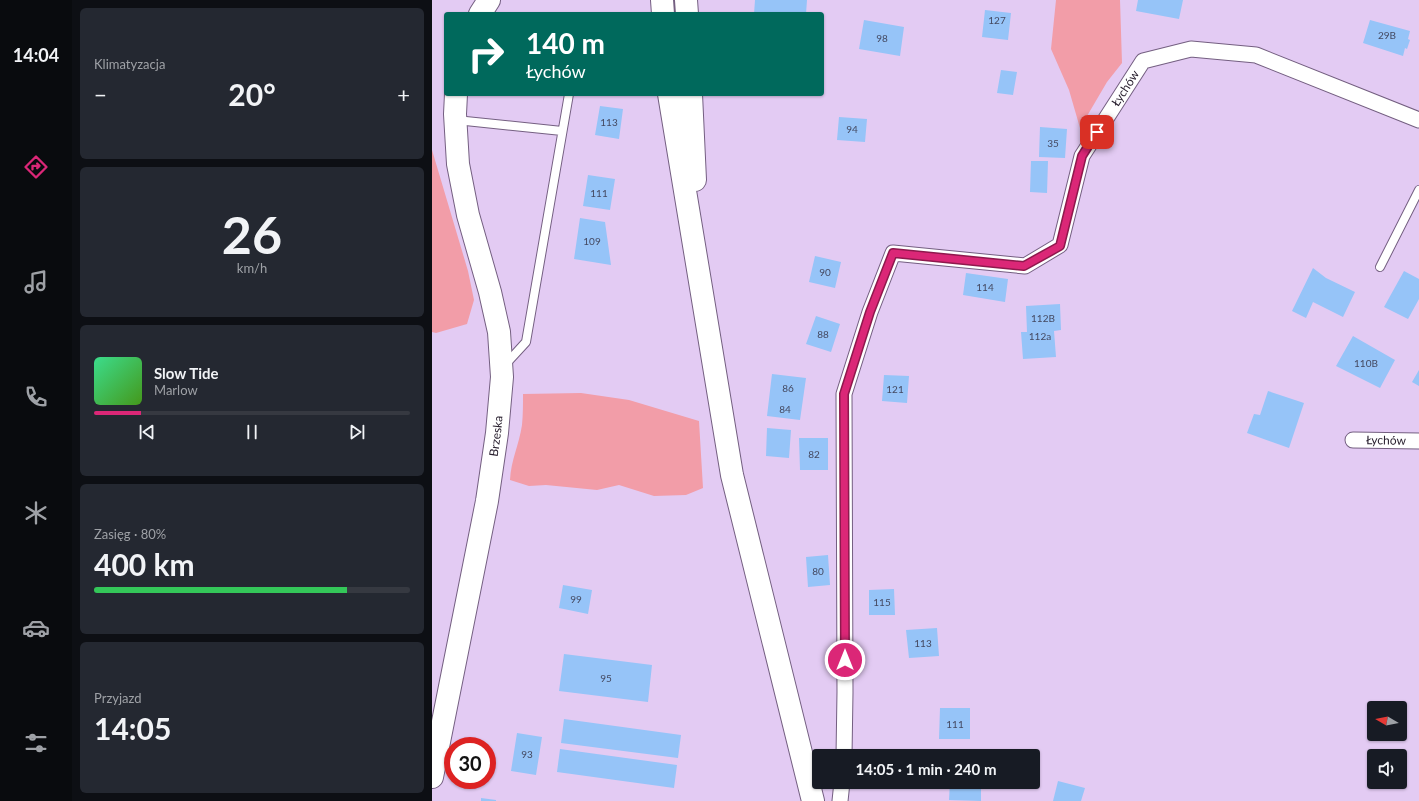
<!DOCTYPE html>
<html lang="pl">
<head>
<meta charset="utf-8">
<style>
	:root { --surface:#171b24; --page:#242831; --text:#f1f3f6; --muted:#9ea1a6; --line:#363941; --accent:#db2777 }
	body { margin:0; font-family:Lato,sans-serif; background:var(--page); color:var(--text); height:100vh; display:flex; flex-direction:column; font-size:15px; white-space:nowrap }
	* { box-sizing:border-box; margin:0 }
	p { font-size:13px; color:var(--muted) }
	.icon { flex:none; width:22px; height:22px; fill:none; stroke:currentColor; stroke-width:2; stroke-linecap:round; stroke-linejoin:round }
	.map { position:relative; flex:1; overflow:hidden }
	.details { display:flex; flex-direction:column; gap:8px; padding:8px; background:#0d0f14; width:360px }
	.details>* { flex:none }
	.banner { position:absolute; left:12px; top:12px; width:380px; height:84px; border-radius:4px; box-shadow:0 1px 3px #0004; background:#00695c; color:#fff; overflow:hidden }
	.needle { width:26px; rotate:280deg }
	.controls { position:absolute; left:935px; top:701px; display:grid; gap:8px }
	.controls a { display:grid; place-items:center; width:40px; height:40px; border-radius:4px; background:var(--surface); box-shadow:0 1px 3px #0004; font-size:20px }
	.speed { position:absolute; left:12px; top:737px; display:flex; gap:8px; font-size:20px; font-weight:700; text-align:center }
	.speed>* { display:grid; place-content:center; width:52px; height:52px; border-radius:50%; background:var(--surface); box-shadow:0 1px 3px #0004; line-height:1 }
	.speed .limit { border:6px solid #d22; background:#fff; color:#111 }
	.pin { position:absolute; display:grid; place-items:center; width:34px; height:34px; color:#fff; margin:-17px; border-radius:8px; box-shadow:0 2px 6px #0006 }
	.me { position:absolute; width:44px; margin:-22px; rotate:0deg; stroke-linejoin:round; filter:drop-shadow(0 0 3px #0008) }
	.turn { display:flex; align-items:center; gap:14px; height:84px; padding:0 16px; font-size:18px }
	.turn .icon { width:52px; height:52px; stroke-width:2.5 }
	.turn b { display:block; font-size:28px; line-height:34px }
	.big { font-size:30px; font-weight:700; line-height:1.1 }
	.details .tile { flex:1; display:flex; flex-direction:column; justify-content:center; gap:6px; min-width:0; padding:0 14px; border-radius:6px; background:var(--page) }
	.details .dial { align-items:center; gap:0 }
	.dial b { font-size:52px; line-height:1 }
	.song { display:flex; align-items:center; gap:12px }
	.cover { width:48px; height:48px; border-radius:6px; background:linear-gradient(135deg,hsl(150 70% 55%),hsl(100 70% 35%)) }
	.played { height:4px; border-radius:2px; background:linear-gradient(90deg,var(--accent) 15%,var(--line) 15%) }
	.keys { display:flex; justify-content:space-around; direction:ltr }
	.heat { display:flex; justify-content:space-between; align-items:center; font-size:22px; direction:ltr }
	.charge { height:6px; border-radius:3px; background:linear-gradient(90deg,#34c759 80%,var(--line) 0) }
	.trip { position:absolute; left:380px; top:749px; width:228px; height:40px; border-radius:4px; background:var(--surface); box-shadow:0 1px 3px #0004; font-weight:700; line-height:40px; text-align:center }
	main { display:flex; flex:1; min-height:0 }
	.tabs { display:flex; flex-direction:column; width:72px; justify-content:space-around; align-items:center; background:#090b0e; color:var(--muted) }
	.tabs .icon { width:28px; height:28px }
	.tabs .current { color:var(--accent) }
	.tabs b { font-size:18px; color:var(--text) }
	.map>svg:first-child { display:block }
	.green { fill:#f29da8 }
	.building { fill:#96c4f8 }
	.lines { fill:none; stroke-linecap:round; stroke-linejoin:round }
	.service-casing { stroke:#745f81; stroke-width:10 }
	.minor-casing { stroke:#745f81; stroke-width:17 }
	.secondary-casing { stroke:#745f81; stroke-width:24 }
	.primary-casing { stroke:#745f81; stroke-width:24 }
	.service { stroke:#fff; stroke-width:8 }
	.minor { stroke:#fff; stroke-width:15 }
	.secondary { stroke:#fff; stroke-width:22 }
	.primary { stroke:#fff; stroke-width:22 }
	.route-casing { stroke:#8e194d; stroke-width:10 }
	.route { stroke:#db2777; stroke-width:7 }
	.labels { text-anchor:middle; stroke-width:3; stroke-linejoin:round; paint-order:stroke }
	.number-label { font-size:10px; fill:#444961 }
	.street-label { font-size:12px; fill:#29202f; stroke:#f9f5fd }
</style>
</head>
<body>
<main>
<nav class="tabs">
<b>14:04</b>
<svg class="icon current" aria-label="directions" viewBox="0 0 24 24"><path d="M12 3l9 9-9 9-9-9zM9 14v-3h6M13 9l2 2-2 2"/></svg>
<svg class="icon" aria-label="music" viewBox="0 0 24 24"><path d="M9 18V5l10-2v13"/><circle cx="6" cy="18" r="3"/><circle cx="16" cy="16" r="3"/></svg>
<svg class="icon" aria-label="phone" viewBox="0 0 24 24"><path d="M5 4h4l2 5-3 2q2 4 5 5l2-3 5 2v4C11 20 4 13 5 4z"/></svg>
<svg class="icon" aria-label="climate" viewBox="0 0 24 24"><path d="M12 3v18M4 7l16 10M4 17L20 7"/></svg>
<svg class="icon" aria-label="car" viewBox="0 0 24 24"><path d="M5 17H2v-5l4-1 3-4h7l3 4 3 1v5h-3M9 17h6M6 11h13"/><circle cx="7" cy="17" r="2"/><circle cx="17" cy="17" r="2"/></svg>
<svg class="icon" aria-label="filters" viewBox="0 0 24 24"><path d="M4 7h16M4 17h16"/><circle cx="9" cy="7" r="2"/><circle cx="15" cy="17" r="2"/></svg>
</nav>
<section class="details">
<div class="tile"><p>Klimatyzacja</p>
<div class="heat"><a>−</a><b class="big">20°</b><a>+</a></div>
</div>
<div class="tile dial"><b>26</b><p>km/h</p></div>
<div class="tile">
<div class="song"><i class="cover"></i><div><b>Slow Tide</b><p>Marlow</p></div></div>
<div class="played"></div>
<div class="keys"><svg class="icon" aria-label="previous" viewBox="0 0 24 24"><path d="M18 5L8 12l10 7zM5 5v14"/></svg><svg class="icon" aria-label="pause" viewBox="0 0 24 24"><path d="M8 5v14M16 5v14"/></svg><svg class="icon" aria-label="next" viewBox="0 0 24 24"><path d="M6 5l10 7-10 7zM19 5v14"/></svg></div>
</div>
<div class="tile"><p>Zasięg · 80%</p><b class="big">400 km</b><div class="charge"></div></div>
<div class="tile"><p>Przyjazd</p><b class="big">14:05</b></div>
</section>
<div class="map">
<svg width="987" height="801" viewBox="0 0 987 801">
	<rect width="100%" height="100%" fill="#e3cbf3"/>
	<path class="green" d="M624,0H688L690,63L675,82L648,128L637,90L619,49Z
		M0,150L36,271L42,300L35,324L4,333L0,332Z
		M149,393L197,400L267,421L271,488L254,495L222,496L187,485L165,490L114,485L97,486L78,480C79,460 87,445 90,425C91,415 91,404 91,394Z"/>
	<path class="building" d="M323,0H375L374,14H322Z
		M706,0H751L747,19L704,11Z
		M553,10L579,13L576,40L550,37Z
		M432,20L472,27L468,56L427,49Z
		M938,20L978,31L976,39L978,40L975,49L973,48L971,56L931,43Z
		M569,70L585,72L581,95L565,93Z
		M168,106L191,109L187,139L163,135Z
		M407,117L435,119L433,142L405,140Z
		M608,127L635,129L633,158L607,157Z
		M599,161H616L615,193L598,192Z
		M156,175L183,179L178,210L151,206Z
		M148,218L173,222L179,265L142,259Z
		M383,256L409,262L403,288L377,282Z
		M881,268L894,278L923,292L911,317L881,302L874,318L860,311Z
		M972,271L987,279V299L976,319L952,307Z
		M534,273L576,279L573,302L531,295Z
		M628,304L629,330L622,331L624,357L591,359L589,332H595L594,306Z
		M384,316L408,324L399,352L374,344Z
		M921,336L963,360L948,388L904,366Z
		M987,370V386L980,382Z
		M340,374L374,378L368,420L335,416Z
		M452,375L477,376L475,403L450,401Z
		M836,391L872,403L857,448L815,433L822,414L828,415Z
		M335,428L359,430L357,458L334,456Z
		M367,438H396V470H368Z
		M396,555L398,585L376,587L374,557Z
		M131,585L160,590L156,614L127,608Z
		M462,589L463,615H437V590Z
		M505,628L507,656L477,658L474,630Z
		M132,654L220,665L216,702L127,691Z
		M508,708H538V739H507Z
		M132,719L249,735L246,758L129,743Z
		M85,733L110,737L104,775L79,771Z
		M128,749L245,765L242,788L125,772Z
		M626,781L653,788L649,801H621Z
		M484,782H502V787L484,786Z
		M518,782H549V801L517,800Z
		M49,798L64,800V801H49Z"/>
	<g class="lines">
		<defs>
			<path id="service" d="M24,120L130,131
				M948,267L987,190
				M72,366L94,342L137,94"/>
			<g id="minor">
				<path id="s1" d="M921,440L987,441"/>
				<path id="s2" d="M412,756L413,692L412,394L438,312L461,253L593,266L628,245L650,156L711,61L759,49L824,55L987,120"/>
				<path d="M408,801L410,782"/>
			</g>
			<g id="secondary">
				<path d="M48,14L57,0"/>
				<path id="s3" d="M0,777L55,501L65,433L70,377L67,332L58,292L36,215L26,164L23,114L24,94"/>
			</g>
			<path id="primary" d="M230,0L231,14
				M254,0L255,14
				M237,94L300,475L381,801
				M259,94L263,180"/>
		</defs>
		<use href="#service" class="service-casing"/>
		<use href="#minor" class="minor-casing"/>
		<use href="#secondary" class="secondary-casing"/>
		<use href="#primary" class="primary-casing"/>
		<use href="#service" class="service"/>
		<use href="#minor" class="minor"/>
		<use href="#secondary" class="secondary"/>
		<use href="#primary" class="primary"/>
	</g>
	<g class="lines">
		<defs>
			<path id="route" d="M413,660L412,394L438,312L461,253L592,266L628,246L650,156L665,132"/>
		</defs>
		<use href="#route" class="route-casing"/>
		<use href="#route" class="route"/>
	</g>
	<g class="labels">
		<g class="number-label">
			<text x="565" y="24">127</text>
			<text x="955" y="39">29B</text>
			<text x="450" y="42">98</text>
			<text x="177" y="126">113</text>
			<text x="420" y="133">94</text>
			<text x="621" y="147">35</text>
			<text x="167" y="197">111</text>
			<text x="160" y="245">109</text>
			<text x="393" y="276">90</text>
			<text x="553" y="291">114</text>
			<text x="611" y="322">112B</text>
			<text x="391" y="338">88</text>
			<text x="608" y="340">112a</text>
			<text x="934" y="367">110B</text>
			<text x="356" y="392">86</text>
			<text x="463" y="393">121</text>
			<text x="353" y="413">84</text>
			<text x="382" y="458">82</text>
			<text x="386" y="575">80</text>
			<text x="144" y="603">99</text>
			<text x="450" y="606">115</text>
			<text x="491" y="647">113</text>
			<text x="174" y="682">95</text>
			<text x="523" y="728">111</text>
			<text x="95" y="758">93</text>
		</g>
		<g class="street-label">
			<text dy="4" stroke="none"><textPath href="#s2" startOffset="857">Łychów</textPath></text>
			<text dy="4" stroke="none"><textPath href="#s3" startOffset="347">Brzeska</textPath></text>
			<text dy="4" stroke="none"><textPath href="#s1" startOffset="33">Łychów</textPath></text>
		</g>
	</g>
</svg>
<div class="controls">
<a><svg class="needle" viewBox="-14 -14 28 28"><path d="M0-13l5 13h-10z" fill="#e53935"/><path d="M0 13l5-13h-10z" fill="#9ea1a6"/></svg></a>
<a><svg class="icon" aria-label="sound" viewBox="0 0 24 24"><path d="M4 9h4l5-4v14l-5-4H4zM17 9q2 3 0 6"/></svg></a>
</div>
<div class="speed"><div class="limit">30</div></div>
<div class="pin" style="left:665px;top:132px;background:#d93025"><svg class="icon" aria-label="arrive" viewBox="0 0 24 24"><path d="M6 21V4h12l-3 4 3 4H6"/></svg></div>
<svg class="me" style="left:413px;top:660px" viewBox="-20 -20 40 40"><circle r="17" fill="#db2777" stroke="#fff" stroke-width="3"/><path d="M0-11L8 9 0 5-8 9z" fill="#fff"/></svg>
<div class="trip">14:05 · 1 min · 240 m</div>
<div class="banner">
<div class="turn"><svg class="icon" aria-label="right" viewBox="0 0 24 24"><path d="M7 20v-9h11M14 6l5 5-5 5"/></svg><div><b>140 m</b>Łychów</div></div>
</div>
</div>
</main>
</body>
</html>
